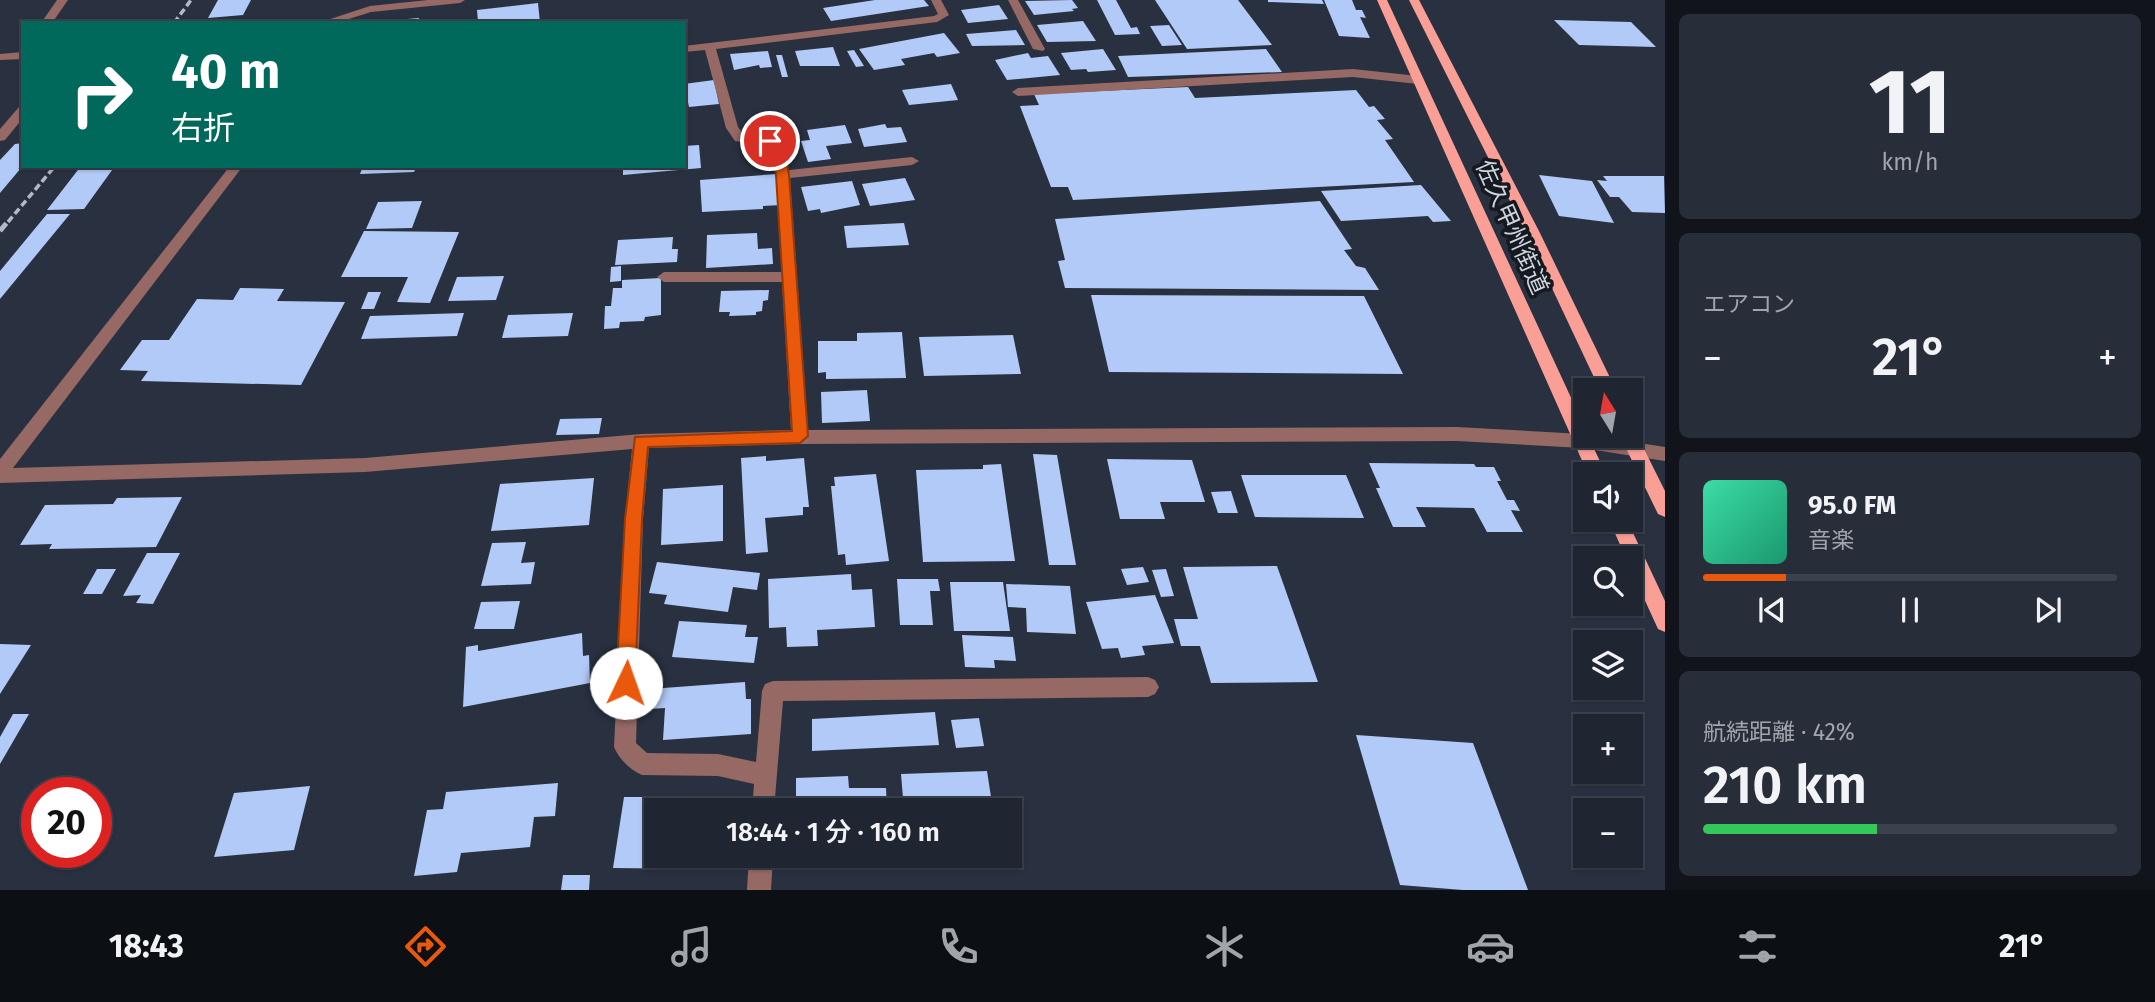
<!DOCTYPE html>
<html lang="ja">
<head>
<meta charset="utf-8">
<style>
	:root { --surface:#1f2531; --page:#272d39; --text:#f1f3f6; --muted:#a1a5ab; --line:#3c424d; --accent:#ea580c }
	body { margin:0; font-family:"Fira Sans","Noto Sans JP",sans-serif; background:var(--page); color:var(--text); height:100vh; display:flex; flex-direction:column; font-size:26px; white-space:nowrap }
	* { box-sizing:border-box; margin:0 }
	p { font-size:23px; color:var(--muted) }
	.icon { flex:none; width:38px; height:38px; fill:none; stroke:currentColor; stroke-width:2; stroke-linecap:round; stroke-linejoin:round }
	.map { position:relative; flex:1; overflow:hidden }
	.side { display:flex; flex-direction:column; gap:14px; padding:14px; background:#11141b; width:490px }
	.side>* { flex:none }
	.banner { position:absolute; left:21px; top:21px; width:665px; height:147px; border-radius:0px; box-shadow:0 2px 5px #0004,0 0 0 2px var(--line); background:#00695c; color:#fff; overflow:hidden }
	.needle { width:46px; rotate:349deg }
	.tools { position:absolute; left:1573px; top:378px; display:grid; gap:14px }
	.tools a { display:grid; place-items:center; width:70px; height:70px; border-radius:0px; background:var(--surface); box-shadow:0 2px 5px #0004,0 0 0 2px var(--line); font-size:35px }
	.speed { position:absolute; left:21px; top:777px; display:flex; gap:14px; font-size:35px; font-weight:700; text-align:center }
	.speed>* { display:grid; place-content:center; width:91px; height:91px; border-radius:50%; background:var(--surface); box-shadow:0 2px 5px #0004,0 0 0 2px var(--line); line-height:1 }
	.speed .limit { border:10px solid #d22; background:#fff; color:#111 }
	.pin { position:absolute; display:grid; place-items:center; width:60px; height:60px; color:#fff; margin:-30px; border:4px solid #fff; border-radius:50%; box-shadow:0 2px 7px #0007 }
	.me { position:absolute; width:77px; margin:-38px; rotate:3deg; stroke-linejoin:round; filter:drop-shadow(0 0 5px #0008) }
	.turn { display:flex; align-items:center; gap:24px; height:147px; padding:0 35px; font-size:32px }
	.turn .icon { width:91px; height:91px; stroke-width:2.5 }
	.turn b { display:block; font-size:49px; line-height:60px }
	.big { font-size:52px; font-weight:600; line-height:1.1 }
	.side .card { flex:1; display:flex; flex-direction:column; justify-content:center; gap:10px; min-width:0; padding:0 24px; border-radius:10px; background:var(--page) }
	.side .dial { align-items:center; gap:0 }
	.dial b { font-size:91px; line-height:1 }
	.song { display:flex; align-items:center; gap:21px }
	.cover { width:84px; height:84px; border-radius:10px; background:linear-gradient(135deg,hsl(160 70% 55%),hsl(160 70% 35%)) }
	.played { height:7px; border-radius:4px; background:linear-gradient(90deg,var(--accent) 20%,var(--line) 20%) }
	.keys { display:flex; justify-content:space-around; direction:ltr }
	.heat { display:flex; justify-content:space-between; align-items:center; font-size:38px; direction:ltr }
	.charge { height:10px; border-radius:5px; background:linear-gradient(90deg,#34c759 42%,var(--line) 0) }
	.trip { position:absolute; left:644px; top:798px; width:378px; height:70px; border-radius:0px; background:var(--surface); box-shadow:0 2px 5px #0004,0 0 0 2px var(--line); font-weight:600; line-height:70px; text-align:center }
	.tab-bar { display:flex; height:112px; justify-content:space-around; align-items:center; background:#0c0f14; color:var(--muted) }
	.tab-bar .icon { width:49px; height:49px }
	.tab-bar .current { color:var(--accent) }
	.tab-bar b { font-size:32px; color:var(--text) }
	main { display:flex; flex:1; min-height:0 }
	.map>svg:first-child { display:block }
	.building { fill:#b2caf7 }
	.lines { fill:none; stroke-linecap:round; stroke-linejoin:round }
	.minor { fill:#966964; fill-rule:evenodd }
	.major { fill:#fa9f95; fill-rule:evenodd }
	.rail-far1 { stroke:#b3b9c5; stroke-width:3.5; stroke-dasharray:7 3.5; stroke-linecap:butt }
	.rail { stroke:#b3b9c5; stroke-width:5; stroke-dasharray:10 5; stroke-linecap:butt }
	.route { fill:#ea580c; stroke:#983908; stroke-width:2 }
	.labels { text-anchor:middle; stroke-width:7; stroke-linejoin:round; paint-order:stroke }
	.street-label { font-size:24px; fill:#cfd4df; stroke:#151920 }
</style>
</head>
<body>
<main>
<div class="map">
<svg width="1665" height="890" viewBox="0 0 1665 890">
	<rect width="100%" height="100%" fill="#293141"/>
	<path class="building" d="M218,0H251L243,15L208,18Z
		M875,0H924L929,6L831,21L823,8Z
		M1072,0L1078,8L1072,9L1074,11L1034,15L1025,1Z
		M1097,0H1116L1131,28L1137,27L1140,34L1115,35Z
		M1155,0H1238L1272,45L1187,49Z
		M1268,0H1322L1324,4L1268,2Z
		M1324,0H1352L1356,10H1362L1366,18L1360,17L1370,38L1339,36Z
		M538,3L540,23L478,22L477,10Z
		M999,5L1008,19L968,23L961,10Z
		M419,18L418,23H385V21Z
		M1554,20L1631,22L1656,47L1579,45Z
		M1083,21L1096,41L1047,42L1037,25Z
		M1169,25L1182,45L1162,46L1150,26Z
		M1016,30L1025,45L972,46L966,34Z
		M944,33L960,53L937,57L934,53L901,59L905,65L874,70L859,49Z
		M833,47L840,66H800L795,51Z
		M1103,49L1116,70L1088,72L1086,69L1071,70L1061,53Z
		M1266,49L1282,72L1128,77L1118,56Z
		M854,50L864,66L856,67L847,51Z
		M768,51L772,67L760,68L759,65L734,70L730,54Z
		M1028,53L1031,58L1048,56L1060,75L1007,80L995,60Z
		M776,55H782L788,77H782Z
		M714,80L719,104L689,107L684,84Z
		M951,84L958,100L909,105L902,90Z
		M1188,87L1195,98L1356,90L1369,107L1374,106L1385,119L1377,120L1393,139L1385,140L1414,182L1073,200L1068,187H1051L1020,106L1039,105L1034,94Z
		M885,124L887,128L901,127L907,142L864,147L858,129Z
		M845,125L852,143L826,146L831,159L808,162L801,141L810,140L807,130Z
		M23,143V164L18,169L21,168L0,193V160L15,144Z
		M699,145L701,168L623,175V166H684V146Z
		M81,166H115L84,209L47,210Z
		M363,166H417L414,172L360,174Z
		M776,174L781,205L763,206V209L702,212L700,180Z
		M1539,175L1592,181L1614,223L1559,216Z
		M1603,176H1664L1665,213L1632,212L1619,197H1610L1597,180L1607,181Z
		M905,178L915,200L870,206L862,184Z
		M852,181L860,205L821,213L820,209L808,211L801,187Z
		M1421,185L1451,221L1433,222L1428,216L1341,221L1321,191Z
		M422,201L412,228L366,229L378,202Z
		M1320,201L1352,249L1344,250L1356,266L1365,268L1379,290L1065,288L1058,261L1065,260L1055,219Z
		M47,214H70L0,299V271Z
		M904,223L909,245L847,248L844,226Z
		M364,231L459,232L430,303L397,302L408,277H341Z
		M757,233L758,249L772,248L773,264L706,268L707,235Z
		M673,237L672,249H678L677,262L615,265L618,240Z
		M621,266V281L610,282L611,267Z
		M504,276L496,300L448,301L457,277Z
		M661,278V315L645,317L644,321L620,322L619,328L604,329L605,306H611L613,288H622V280Z
		M240,288L284,289L277,301L345,302L301,385L141,381L148,371L120,370L142,340H169L197,299L233,300Z
		M769,290L768,300L763,301L762,311L756,312V315L729,316L730,312H719L721,291Z
		M368,292H381L374,309H361Z
		M1091,295L1364,296L1403,374L1109,372Z
		M464,313L457,336L361,339L370,316Z
		M573,313L568,336L502,338L508,315Z
		M902,332L906,378L826,379V372L818,373V341H857V333Z
		M1013,335L1021,374L924,376L919,337Z
		M867,390L870,421L822,423L821,392Z
		M602,418L599,434L556,435L560,419Z
		M1033,454L1057,455L1076,565H1049Z
		M766,456V461L804,458L809,507H803V515L765,518L768,552L746,554L741,458Z
		M1107,459L1192,460L1205,502H1160L1165,519H1120Z
		M1369,463L1474,464L1476,467H1494L1501,481H1497L1507,500H1514L1520,511L1511,510L1523,532H1487L1474,508L1416,507L1426,527H1393L1376,488H1380Z
		M1001,464L1015,561L923,562L916,470L983,469V465Z
		M876,474L889,561L846,565L845,554L838,555L831,486H835L834,477Z
		M1241,475H1346L1364,518L1255,517Z
		M594,478L589,525L491,531L500,484Z
		M723,485V541L661,545L663,489Z
		M1231,491L1238,513H1218L1211,492Z
		M182,497L156,547L49,549L52,544L20,545L45,505L113,504L117,498Z
		M526,542L521,563L535,562L531,584L481,586L492,543Z
		M147,553H180L153,604L136,603L141,595L123,596Z
		M657,562L760,573L757,590L733,587L728,612L664,604L667,595L649,593Z
		M1277,566L1318,682L1211,683L1200,646H1181L1174,619H1198L1183,567Z
		M1143,567L1149,582L1127,585L1121,569Z
		M97,569H116L102,594H83Z
		M1166,569L1174,596L1161,597L1152,570Z
		M851,574L852,590L872,589L875,627L817,630L818,646L787,647L786,627L769,628L768,579Z
		M897,579H938L940,591H930L933,625H900Z
		M950,582H1003L1010,631H954Z
		M1006,584L1070,586L1076,634L1027,632L1026,608L1008,607Z
		M1155,595L1174,643L1142,646L1145,655L1121,658L1118,648L1102,649L1086,602Z
		M520,601L514,629H474L481,602Z
		M679,621L747,625L745,637H758L754,663L672,657Z
		M582,633L583,656L589,655L590,683L463,707L466,647L478,645V651Z
		M962,635L1013,637L1016,661L994,660L995,668L965,667Z
		M0,644L31,645L0,694Z
		M745,682L746,699H751V734L663,740L665,708L649,709L650,689Z
		M935,712L939,745L812,751V719Z
		M13,714H29L0,764V737Z
		M979,718L984,746L956,748L951,720Z
		M1356,735L1473,743L1528,890H1463L1400,885Z
		M987,771L993,810H904L901,774Z
		M848,776L849,788H886L887,810H796V778Z
		M558,783L555,816L534,817L530,847L461,853L457,872L414,876L427,810L443,809L446,792Z
		M310,786L294,850L214,857L234,793Z
		M624,797H707L706,810H656V856H702L701,869L613,868Z
		M796,856H870L871,858L796,861Z
		M563,875H590L589,890H561Z"/>
	<g class="lines">
		<path class="minor" d="M57,0H68L52,23H41Z
			M428,0H465L460,3L371,12L336,23H318L370,6Z
			M931,0H941L949,15L937,22L716,49L738,127L744,135L776,142L785,155L789,170L912,157L919,161L912,165L790,178L808,430L1457,427L1582,434L1665,447V461L1582,448L1457,441L800,444L649,448L643,519L636,743L647,753L718,754L756,762L762,691L765,684L773,681L1148,677L1155,680L1159,687L1155,694L1148,697L783,701L774,810H752L754,784L718,776L642,775C630,770 619,759 614,747L625,519L632,449L365,472L0,483V459L230,166H243L13,468L365,458L641,434L791,430L782,282H664L657,277L664,272H782C781,250 780,160 767,148C760,141 745,143 735,141L726,128L705,50L684,52V46L934,16L938,14Z
			M1008,0H1018L1045,49L1043,51L1033,49Z
			M23,52V59L0,60V54Z
			M1353,69L1418,76L1424,80L1418,84L1353,77L1018,96L1012,92L1018,88Z
			M23,106V118L5,140L0,141V129L19,107Z
			M749,856H773L771,890H747Z"/>
		<path class="major" d="M1377,0H1387L1586,430V436H1588L1606,474H1588Z
			M1409,0H1419L1539,231L1616,390H1600L1525,231Z
			M1631,430L1635,431L1665,491V517L1658,514L1620,436H1631Z
			M1609,520H1627L1665,601V632L1658,629L1631,570V558H1626Z"/>
		<path class="rail-far1" d="M174,23L191,0
			M8,222L55,166"/>
		<path class="rail" d="M0,231L9,220"/>
	</g>
	<path class="route" d="M765,139H774L784,148L789,175L808,436L800,443L648,447L642,519L635,683L633,690L626,692L619,690L616,683L625,519L635,437L792,431L776,175L772,150L764,141Z"/>
	<g class="labels">
		<g class="street-label">
			<text transform="translate(1512 227) rotate(66)" y="8">佐久甲州街道</text>
		</g>
	</g>
</svg>
<div class="tools">
<a><svg class="needle" viewBox="-14 -14 28 28"><path d="M0-13l5 13h-10z" fill="#e53935"/><path d="M0 13l5-13h-10z" fill="#a1a5ab"/></svg></a>
<a><svg class="icon" aria-label="sound" viewBox="0 0 24 24"><path d="M4 9h4l5-4v14l-5-4H4zM17 9q2 3 0 6"/></svg></a>
<a><svg class="icon" aria-label="search" viewBox="0 0 24 24"><circle cx="10" cy="10" r="6"/><path d="M15 15l6 6"/></svg></a>
<a><svg class="icon" aria-label="layers" viewBox="0 0 24 24"><path d="M12 4l9 5-9 5-9-5zM3 14l9 5 9-5"/></svg></a>
<a>+</a>
<a>−</a>
</div>
<div class="speed"><div class="limit">20</div></div>
<div class="pin" style="left:770px;top:141px;background:#d93025"><svg class="icon" aria-label="arrive" viewBox="0 0 24 24"><path d="M6 21V4h12l-3 4 3 4H6"/></svg></div>
<svg class="me" style="left:626px;top:683px" viewBox="-20 -20 40 40"><circle r="19" fill="#fff"/><path d="M0-13L10 11 0 6-10 11z" fill="#ea580c"/></svg>
<div class="trip">18:44 · 1 分 · 160 m</div>
<div class="banner">
<div class="turn"><svg class="icon" aria-label="right" viewBox="0 0 24 24"><path d="M7 20v-9h11M14 6l5 5-5 5"/></svg><div><b>40 m</b>右折</div></div>
</div>
</div>
<section class="side">
<div class="card dial"><b>11</b><p>km/h</p></div>
<div class="card"><p>エアコン</p>
<div class="heat"><a>−</a><b class="big">21°</b><a>+</a></div>
</div>
<div class="card">
<div class="song"><i class="cover"></i><div><b>95.0 FM</b><p>音楽</p></div></div>
<div class="played"></div>
<div class="keys"><svg class="icon" aria-label="previous" viewBox="0 0 24 24"><path d="M18 5L8 12l10 7zM5 5v14"/></svg><svg class="icon" aria-label="pause" viewBox="0 0 24 24"><path d="M8 5v14M16 5v14"/></svg><svg class="icon" aria-label="next" viewBox="0 0 24 24"><path d="M6 5l10 7-10 7zM19 5v14"/></svg></div>
</div>
<div class="card"><p>航続距離 · 42%</p><b class="big">210 km</b><div class="charge"></div></div>
</section>
</main>
<nav class="tab-bar">
<b>18:43</b>
<svg class="icon current" aria-label="directions" viewBox="0 0 24 24"><path d="M12 3l9 9-9 9-9-9zM9 14v-3h6M13 9l2 2-2 2"/></svg>
<svg class="icon" aria-label="music" viewBox="0 0 24 24"><path d="M9 18V5l10-2v13"/><circle cx="6" cy="18" r="3"/><circle cx="16" cy="16" r="3"/></svg>
<svg class="icon" aria-label="phone" viewBox="0 0 24 24"><path d="M5 4h4l2 5-3 2q2 4 5 5l2-3 5 2v4C11 20 4 13 5 4z"/></svg>
<svg class="icon" aria-label="climate" viewBox="0 0 24 24"><path d="M12 3v18M4 7l16 10M4 17L20 7"/></svg>
<svg class="icon" aria-label="car" viewBox="0 0 24 24"><path d="M5 17H2v-5l4-1 3-4h7l3 4 3 1v5h-3M9 17h6M6 11h13"/><circle cx="7" cy="17" r="2"/><circle cx="17" cy="17" r="2"/></svg>
<svg class="icon" aria-label="filters" viewBox="0 0 24 24"><path d="M4 7h16M4 17h16"/><circle cx="9" cy="7" r="2"/><circle cx="15" cy="17" r="2"/></svg>
<b>21°</b>
</nav>
</body>
</html>
